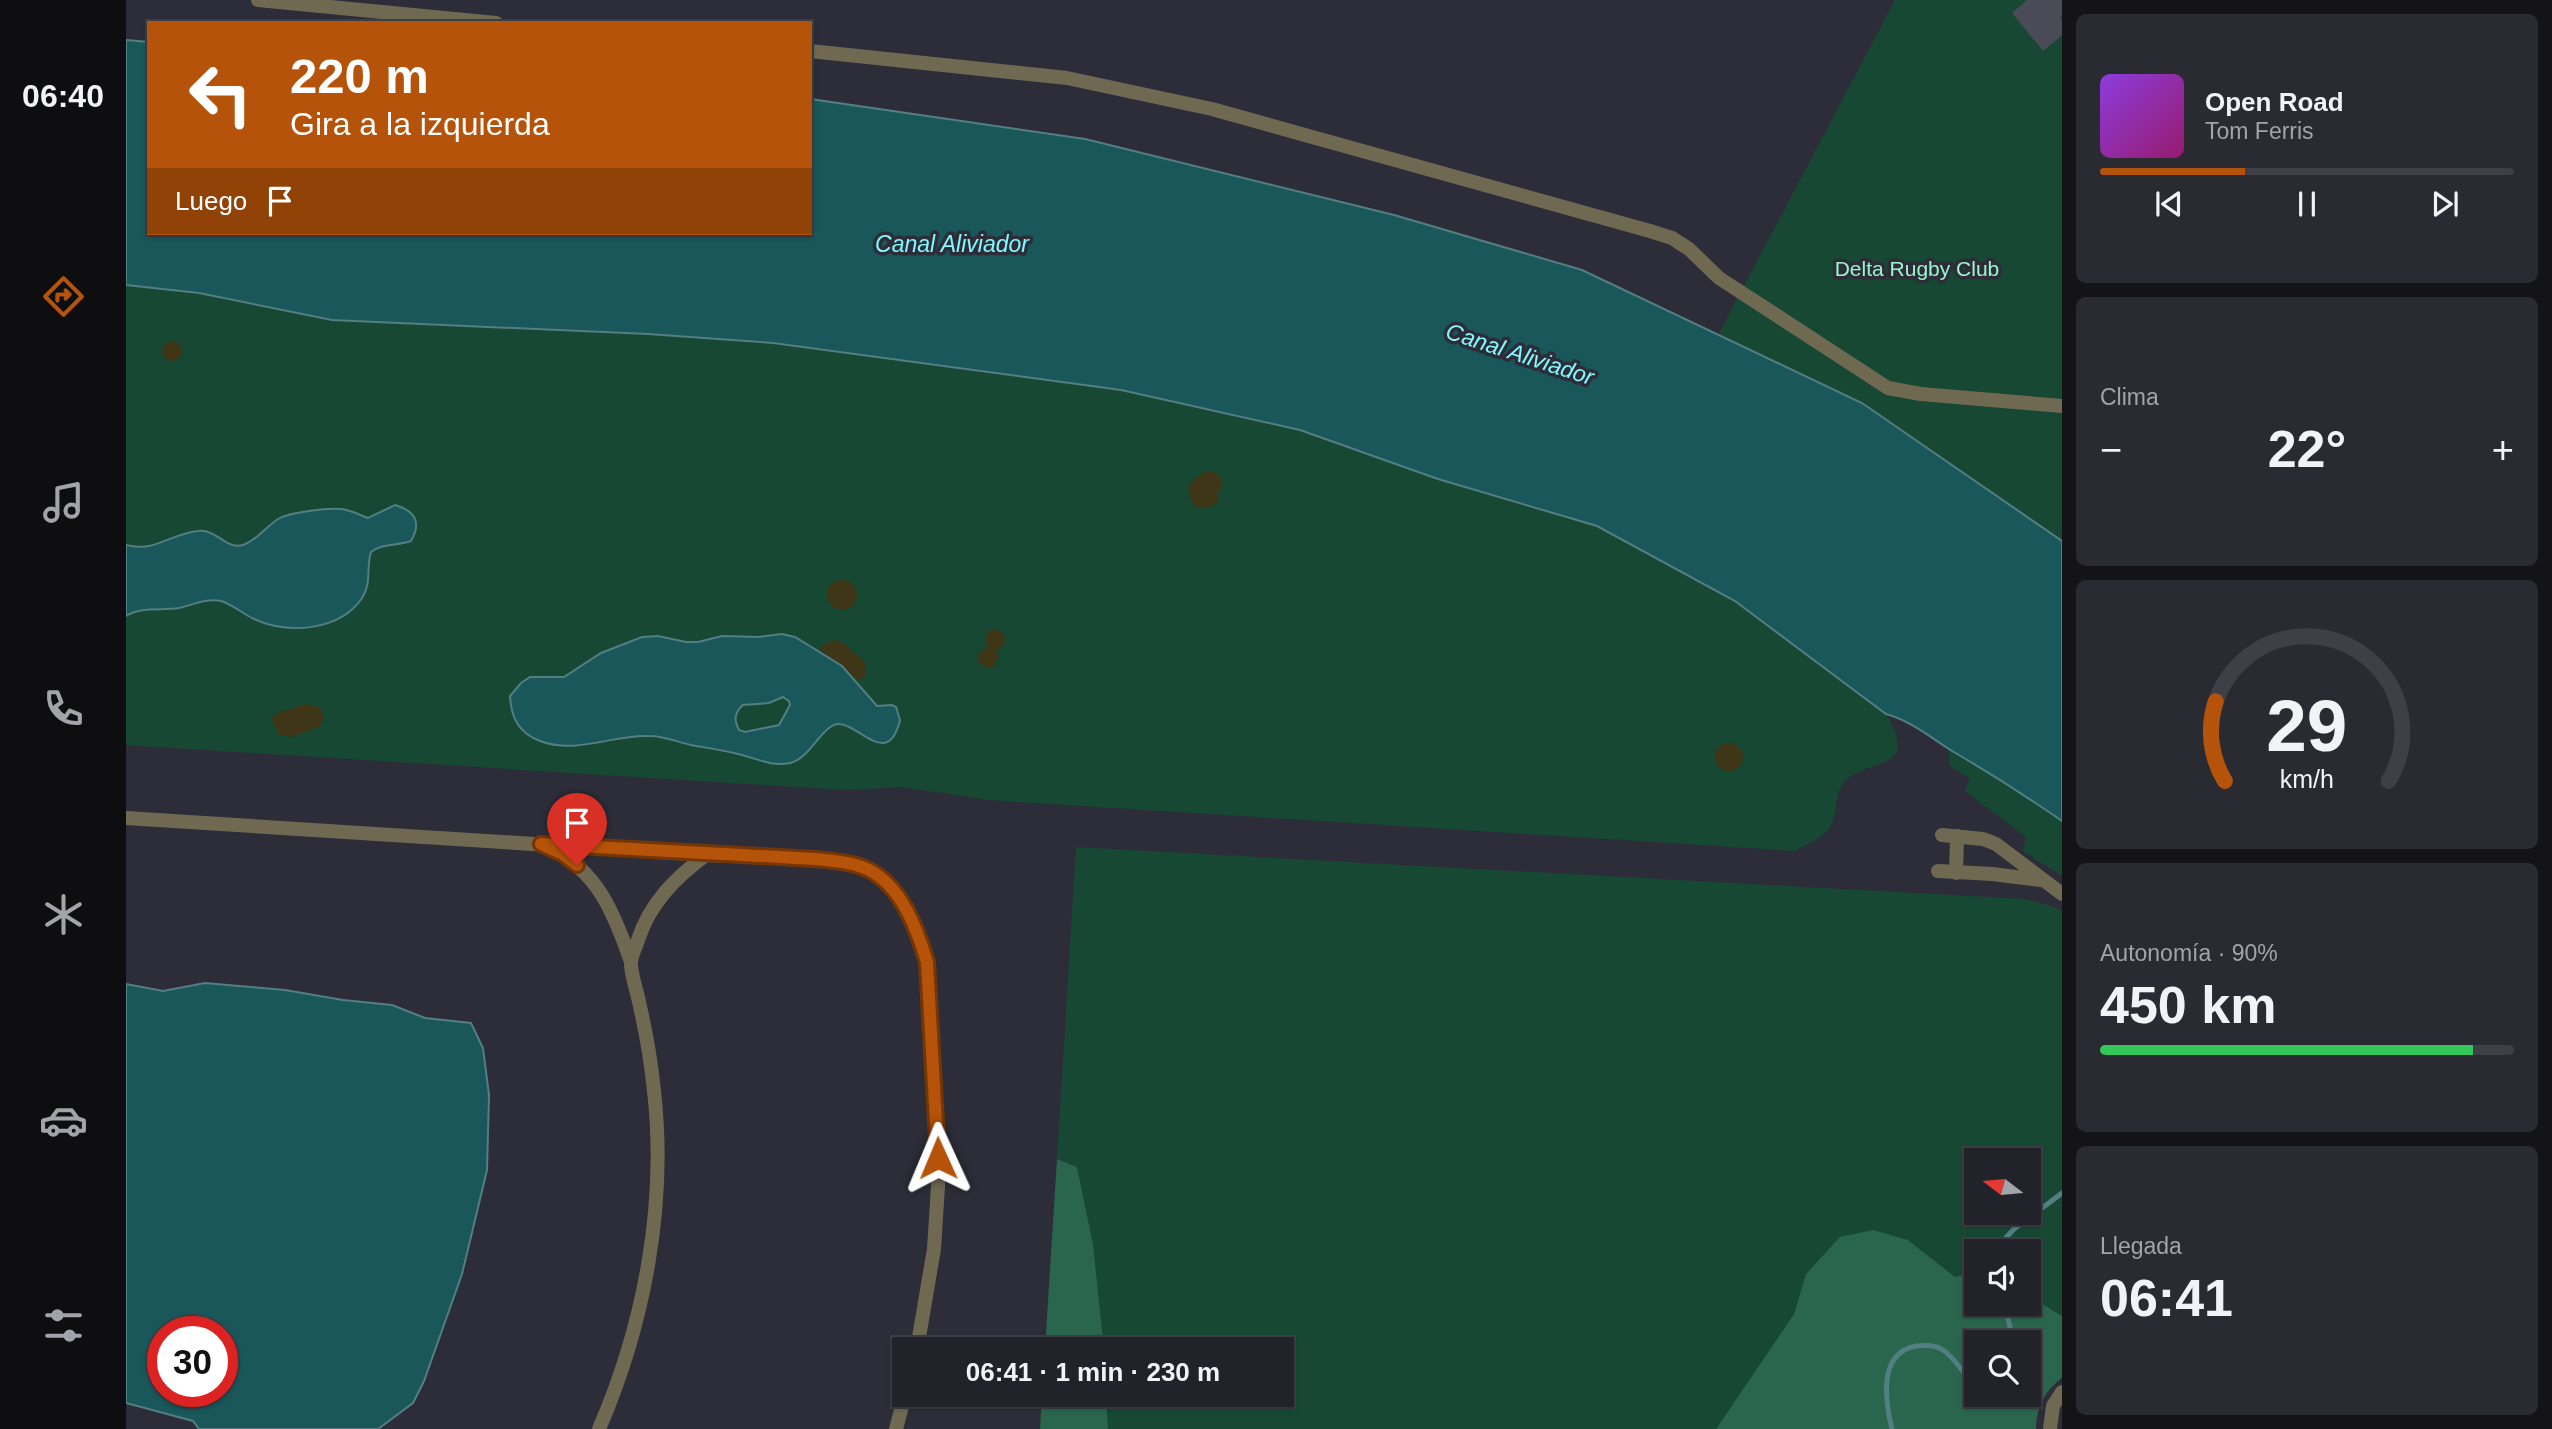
<!DOCTYPE html>
<html lang="es">
<head>
<meta charset="utf-8">
<style>
	:root { --surface:#22222b; --page:#2a2a33; --text:#f1f3f6; --muted:#a2a4a9; --line:#3f3f47; --accent:#b45309 }
	body { margin:0; font-family:Arial,sans-serif; background:var(--page); color:var(--text); height:100vh; display:flex; flex-direction:column; font-size:26px; white-space:nowrap }
	* { box-sizing:border-box; margin:0 }
	p { font-size:23px; color:var(--muted) }
	.icon { flex:none; width:38px; height:38px; fill:none; stroke:currentColor; stroke-width:2; stroke-linecap:round; stroke-linejoin:round }
	.map { position:relative; flex:1; overflow:hidden }
	.side { display:flex; flex-direction:column; gap:14px; padding:14px; background:#131318; width:490px }
	.side>* { flex:none }
	.guide { position:absolute; left:21px; top:21px; width:665px; height:214px; border-radius:0px; box-shadow:0 2px 5px #0004,0 0 0 2px var(--line); background:#b45309; color:#fff; overflow:hidden }
	.needle { width:46px; rotate:286deg }
	.fabs { position:absolute; left:1838px; top:1148px; display:grid; gap:14px }
	.fabs a { display:grid; place-items:center; width:77px; height:77px; border-radius:0px; background:var(--surface); box-shadow:0 2px 5px #0004,0 0 0 2px var(--line); font-size:35px }
	.speed { position:absolute; left:21px; top:1316px; display:flex; gap:14px; font-size:35px; font-weight:700; text-align:center }
	.speed>* { display:grid; place-content:center; width:91px; height:91px; border-radius:50%; background:var(--surface); box-shadow:0 2px 5px #0004,0 0 0 2px var(--line); line-height:1 }
	.speed .limit { border:10px solid #d22; background:#fff; color:#111 }
	.pin { position:absolute; display:grid; place-items:center; width:60px; height:60px; color:#fff; margin:-72px -30px; border-radius:50% 50% 50% 0; rotate:-45deg; box-shadow:0 0 7px #0007 }
	.pin .icon { rotate:45deg }
	.me { position:absolute; width:77px; margin:-38px; rotate:359deg; stroke-linejoin:round; filter:drop-shadow(0 0 5px #0008) }
	.turn { display:flex; align-items:center; gap:24px; height:147px; padding:0 28px; font-size:32px }
	.turn .icon { width:91px; height:91px; stroke-width:2.5 }
	.turn b { display:block; font-size:49px; line-height:60px }
	.then { display:flex; align-items:center; height:66px; padding:0 28px; background:#0003; gap:14px; font-size:26px }
	.big { font-size:52px; font-weight:800; line-height:1.1 }
	.side .tile { flex:1; display:flex; flex-direction:column; justify-content:center; gap:10px; min-width:0; padding:0 24px; border-radius:10px; background:var(--page) }
	.side .dial { align-items:center; gap:0 }
	.dial svg { height:182px; overflow:visible; fill:none; stroke:var(--line); stroke-width:7; stroke-linecap:round; text-anchor:middle }
	.dial text { fill:var(--text); stroke:none }
	.song { display:flex; align-items:center; gap:21px }
	.cover { width:84px; height:84px; border-radius:10px; background:linear-gradient(135deg,hsl(270 70% 55%),hsl(320 70% 35%)) }
	.played { height:7px; border-radius:4px; background:linear-gradient(90deg,var(--accent) 35%,var(--line) 35%) }
	.keys { display:flex; justify-content:space-around; direction:ltr }
	.heat { display:flex; justify-content:space-between; align-items:center; font-size:38px; direction:ltr }
	.charge { height:10px; border-radius:5px; background:linear-gradient(90deg,#34c759 90%,var(--line) 0) }
	.trip { position:absolute; left:766px; top:1337px; width:402px; height:70px; border-radius:0px; background:var(--surface); box-shadow:0 2px 5px #0004,0 0 0 2px var(--line); font-weight:800; line-height:70px; text-align:center }
	main { display:flex; flex:1; min-height:0 }
	.dock { display:flex; flex-direction:column; width:126px; justify-content:space-around; align-items:center; background:#0e0e11; color:var(--muted) }
	.dock .icon { width:49px; height:49px }
	.dock .current { color:var(--accent) }
	.dock b { font-size:32px; color:var(--text) }
	.map>svg:first-child { display:block }
	.green { fill:#174834; fill-rule:evenodd }
	.forest { fill:#29664d; fill-rule:evenodd }
	.sand { fill:#3e3616 }
	.water { fill:#19575a; stroke:#537e82; stroke-width:2; fill-rule:evenodd }
	.lines { fill:none; stroke-linecap:round; stroke-linejoin:round }
	.stream { stroke:#537e82; stroke-width:5 }
	.building { fill:#4a4b57 }
	.street { stroke:#6f6952; stroke-width:14 }
	.route-casing { stroke:#753606; stroke-width:18 }
	.route { stroke:#b45309; stroke-width:12 }
	.labels { text-anchor:middle; stroke-width:7; stroke-linejoin:round; paint-order:stroke }
	.park-label { font-size:21px; fill:#99f5ca; stroke:#2d2d39 }
	.water-label { font-size:23px; font-style:italic; fill:#83f8fd; stroke:#2d2d39 }
</style>
</head>
<body>
<main>
<nav class="dock">
<b>06:40</b>
<svg class="icon current" aria-label="directions" viewBox="0 0 24 24"><path d="M12 3l9 9-9 9-9-9zM9 14v-3h6M13 9l2 2-2 2"/></svg>
<svg class="icon" aria-label="music" viewBox="0 0 24 24"><path d="M9 18V5l10-2v13"/><circle cx="6" cy="18" r="3"/><circle cx="16" cy="16" r="3"/></svg>
<svg class="icon" aria-label="phone" viewBox="0 0 24 24"><path d="M5 4h4l2 5-3 2q2 4 5 5l2-3 5 2v4C11 20 4 13 5 4z"/></svg>
<svg class="icon" aria-label="climate" viewBox="0 0 24 24"><path d="M12 3v18M4 7l16 10M4 17L20 7"/></svg>
<svg class="icon" aria-label="car" viewBox="0 0 24 24"><path d="M5 17H2v-5l4-1 3-4h7l3 4 3 1v5h-3M9 17h6M6 11h13"/><circle cx="7" cy="17" r="2"/><circle cx="17" cy="17" r="2"/></svg>
<svg class="icon" aria-label="filters" viewBox="0 0 24 24"><path d="M4 7h16M4 17h16"/><circle cx="9" cy="7" r="2"/><circle cx="15" cy="17" r="2"/></svg>
</nav>
<div class="map">
<svg width="1936" height="1429" viewBox="0 0 1936 1429">
	<rect width="100%" height="100%" fill="#2d2d39"/>
	<path class="green" d="M1769,0H1936V541L1736,403L1592,335Z
		M0,285L73,293L206,320L522,334L647,343L995,390L1174,430L1312,479L1471,526L1609,601L1760,714C1797,775 1737,756 1717,784C1709,796 1711,808 1707,821C1703,836 1681,844 1669,851L863,800L775,787L720,790L0,745Z
		M1824,749L1876,779L1936,821V876L1897,851L1900,837L1839,791L1844,779L1823,765Z
		M950,847L1899,899L1926,906L1936,911V1316L1902,1295V1251H1850V1272L1829,1277L1782,1240L1680,1274L1668,1314L1590,1429H982L980,1395H1157V1349H978L967,1244L951,1167L931,1159ZM1850,1160H1902V1213H1850Z"/>
	<path class="forest" d="M931,1159L951,1167L967,1244L978,1349H919Z
		M1747,1230L1782,1240L1829,1277L1850,1272V1304H1902V1295L1936,1316V1378C1919,1390 1910,1408 1910,1429H1590L1668,1314L1680,1274L1714,1237ZM1850,1342H1902V1395H1850Z
		M916,1395H980L982,1429H914Z"/>
	<path class="sand" d="M36 351a10 10 0 1 1 20 0a10 10 0 1 1-20 0Z
		M1081,471L1091,473L1096,481L1095,489L1091,494L1093,500L1085,507H1070C1056,490 1063,480 1081,471Z
		M701 595a15 15 0 1 1 30 0a15 15 0 1 1-30 0Z
		M867,629L874,631L880,638C878,645 876,649 869,650L873,656L867,668L859,667L853,663L852,655L856,649L863,648L859,641L861,633Z
		M709,640L720,645L740,663V676L733,680L730,679L696,651L694,646Z
		M180,704L192,706L198,716L194,726L166,737L153,735L145,719L151,713Z
		M1589 757a14 14 0 1 1 28 0a14 14 0 1 1-28 0Z"/>
	<path class="water" d="M0,40L23,42V233H684V99L959,139L1268,215L1456,270L1736,403L1936,541V821C1900,796 1864,773 1826,751C1804,737 1785,721 1760,714L1609,601L1471,526L1312,479L1174,430L995,390L647,343L522,334L206,320L73,293L0,285Z
		M269,505C289,511 296,522 285,541C271,546 257,543 245,552C240,567 246,583 236,598C214,631 161,635 128,619C117,614 106,604 95,601C81,598 66,605 53,608C35,611 16,606 0,616V545C28,553 45,533 73,531C90,529 101,550 117,545C130,541 141,526 152,519C164,512 201,508 216,509C224,510 234,515 242,518Z
		M656,634L669,637L716,666L751,706L766,705L770,707L774,720C762,770 733,723 712,724C696,725 684,759 664,763C645,767 630,758 612,754C597,750 581,748 565,745C552,742 538,736 524,736C487,734 451,755 414,741C393,733 385,718 384,696L395,683L404,677H438L475,653L516,637L532,636L560,642H572L596,636L633,637ZM657,697L663,701L664,705L653,725L619,732L613,730C608,720 608,713 617,705L643,703Z
		M79,983L159,990L217,1000L266,1005L299,1018L345,1023L357,1048L363,1095L361,1170L336,1274L298,1381L287,1403L252,1429H73L67,1421L0,1403V984L37,991ZM37,1332H96V1391H37Z"/>
	<g class="lines">
		<path class="stream" d="M1875,1251L1877,1241L1887,1230L1936,1193
			M1879,1304L1887,1342
			M1766,1429C1759,1400 1752,1353 1790,1346C1799,1345 1810,1345 1817,1350C1828,1357 1840,1377 1850,1387"/>
	</g>
	<path class="building" d="M1901,0H1936V16L1934,18L1936,21V35L1917,51L1886,13Z"/>
	<g class="lines">
		<path class="street" d="M132,0L370,23
			M684,51L941,78L1086,109L1524,231L1546,238L1563,249L1593,278L1762,388L1795,394L1936,406
			M0,818L580,855L689,859L720,863L743,870L762,884L777,906L792,932L801,962L812,1131V1186L808,1249L791,1349
			M1816,835L1857,839L1870,844L1936,894
			M423,848C471,869 489,915 505,962
			M1812,871L1866,874L1914,880
			M1830,873L1831,836
			M473,1429C518,1325 541,1205 528,1091C525,1061 520,1032 513,1002C511,990 504,973 505,961C506,954 510,947 512,940C524,903 549,878 580,855
			M770,1429L779,1395
			M1924,1429L1927,1406L1936,1392"/>
	</g>
	<g class="lines">
		<defs>
			<path id="route" d="M451,865L437,854L415,844L689,859C707,861 727,862 743,870C776,887 791,929 801,962L812,1158"/>
		</defs>
		<use href="#route" class="route-casing"/>
		<use href="#route" class="route"/>
	</g>
	<g class="labels">
		<g class="park-label">
			<text x="1791" y="276">Delta Rugby Club</text>
		</g>
		<g class="water-label">
			<text x="826" y="252">Canal Aliviador</text>
			<text transform="translate(1394 354) rotate(18)" y="8">Canal Aliviador</text>
		</g>
	</g>
</svg>
<div class="fabs">
<a><svg class="needle" viewBox="-14 -14 28 28"><path d="M0-13l5 13h-10z" fill="#e53935"/><path d="M0 13l5-13h-10z" fill="#a2a4a9"/></svg></a>
<a><svg class="icon" aria-label="sound" viewBox="0 0 24 24"><path d="M4 9h4l5-4v14l-5-4H4zM17 9q2 3 0 6"/></svg></a>
<a><svg class="icon" aria-label="search" viewBox="0 0 24 24"><circle cx="10" cy="10" r="6"/><path d="M15 15l6 6"/></svg></a>
</div>
<div class="speed"><div class="limit">30</div></div>
<div class="pin" style="left:451px;top:865px;background:#d93025"><svg class="icon" aria-label="arrive" viewBox="0 0 24 24"><path d="M6 21V4h12l-3 4 3 4H6"/></svg></div>
<svg class="me" style="left:812px;top:1158px" viewBox="-20 -20 40 40"><path d="M0-17L14 15 0 8-14 15z" fill="#b45309" stroke="#fff" stroke-width="4"/></svg>
<div class="trip">06:41 · 1 min · 230 m</div>
<div class="guide">
<div class="turn"><svg class="icon" aria-label="left" viewBox="0 0 24 24"><path d="M17 20v-9H6M10 6l-5 5 5 5"/></svg><div><b>220 m</b>Gira a la izquierda</div></div>
<div class="then">Luego<svg class="icon" aria-label="arrive" viewBox="0 0 24 24"><path d="M6 21V4h12l-3 4 3 4H6"/></svg></div>
</div>
</div>
<section class="side">
<div class="tile">
<div class="song"><i class="cover"></i><div><b>Open Road</b><p>Tom Ferris</p></div></div>
<div class="played"></div>
<div class="keys"><svg class="icon" aria-label="previous" viewBox="0 0 24 24"><path d="M18 5L8 12l10 7zM5 5v14"/></svg><svg class="icon" aria-label="pause" viewBox="0 0 24 24"><path d="M8 5v14M16 5v14"/></svg><svg class="icon" aria-label="next" viewBox="0 0 24 24"><path d="M6 5l10 7-10 7zM19 5v14"/></svg></div>
</div>
<div class="tile"><p>Clima</p>
<div class="heat"><a>−</a><b class="big">22°</b><a>+</a></div>
</div>
<div class="tile dial"><svg viewBox="0 0 100 80">
<path d="M14 69A42 42 0 1 1 86 69"/>
<path d="M14 69A42 42 0 0 1 10 34" stroke="#b45309"/>
<text x="50" y="56" font-size="32" font-weight="700">29</text>
<text x="50" y="72" font-size="11">km/h</text>
</svg></div>
<div class="tile"><p>Autonomía · 90%</p><b class="big">450 km</b><div class="charge"></div></div>
<div class="tile"><p>Llegada</p><b class="big">06:41</b></div>
</section>
</main>
</body>
</html>
